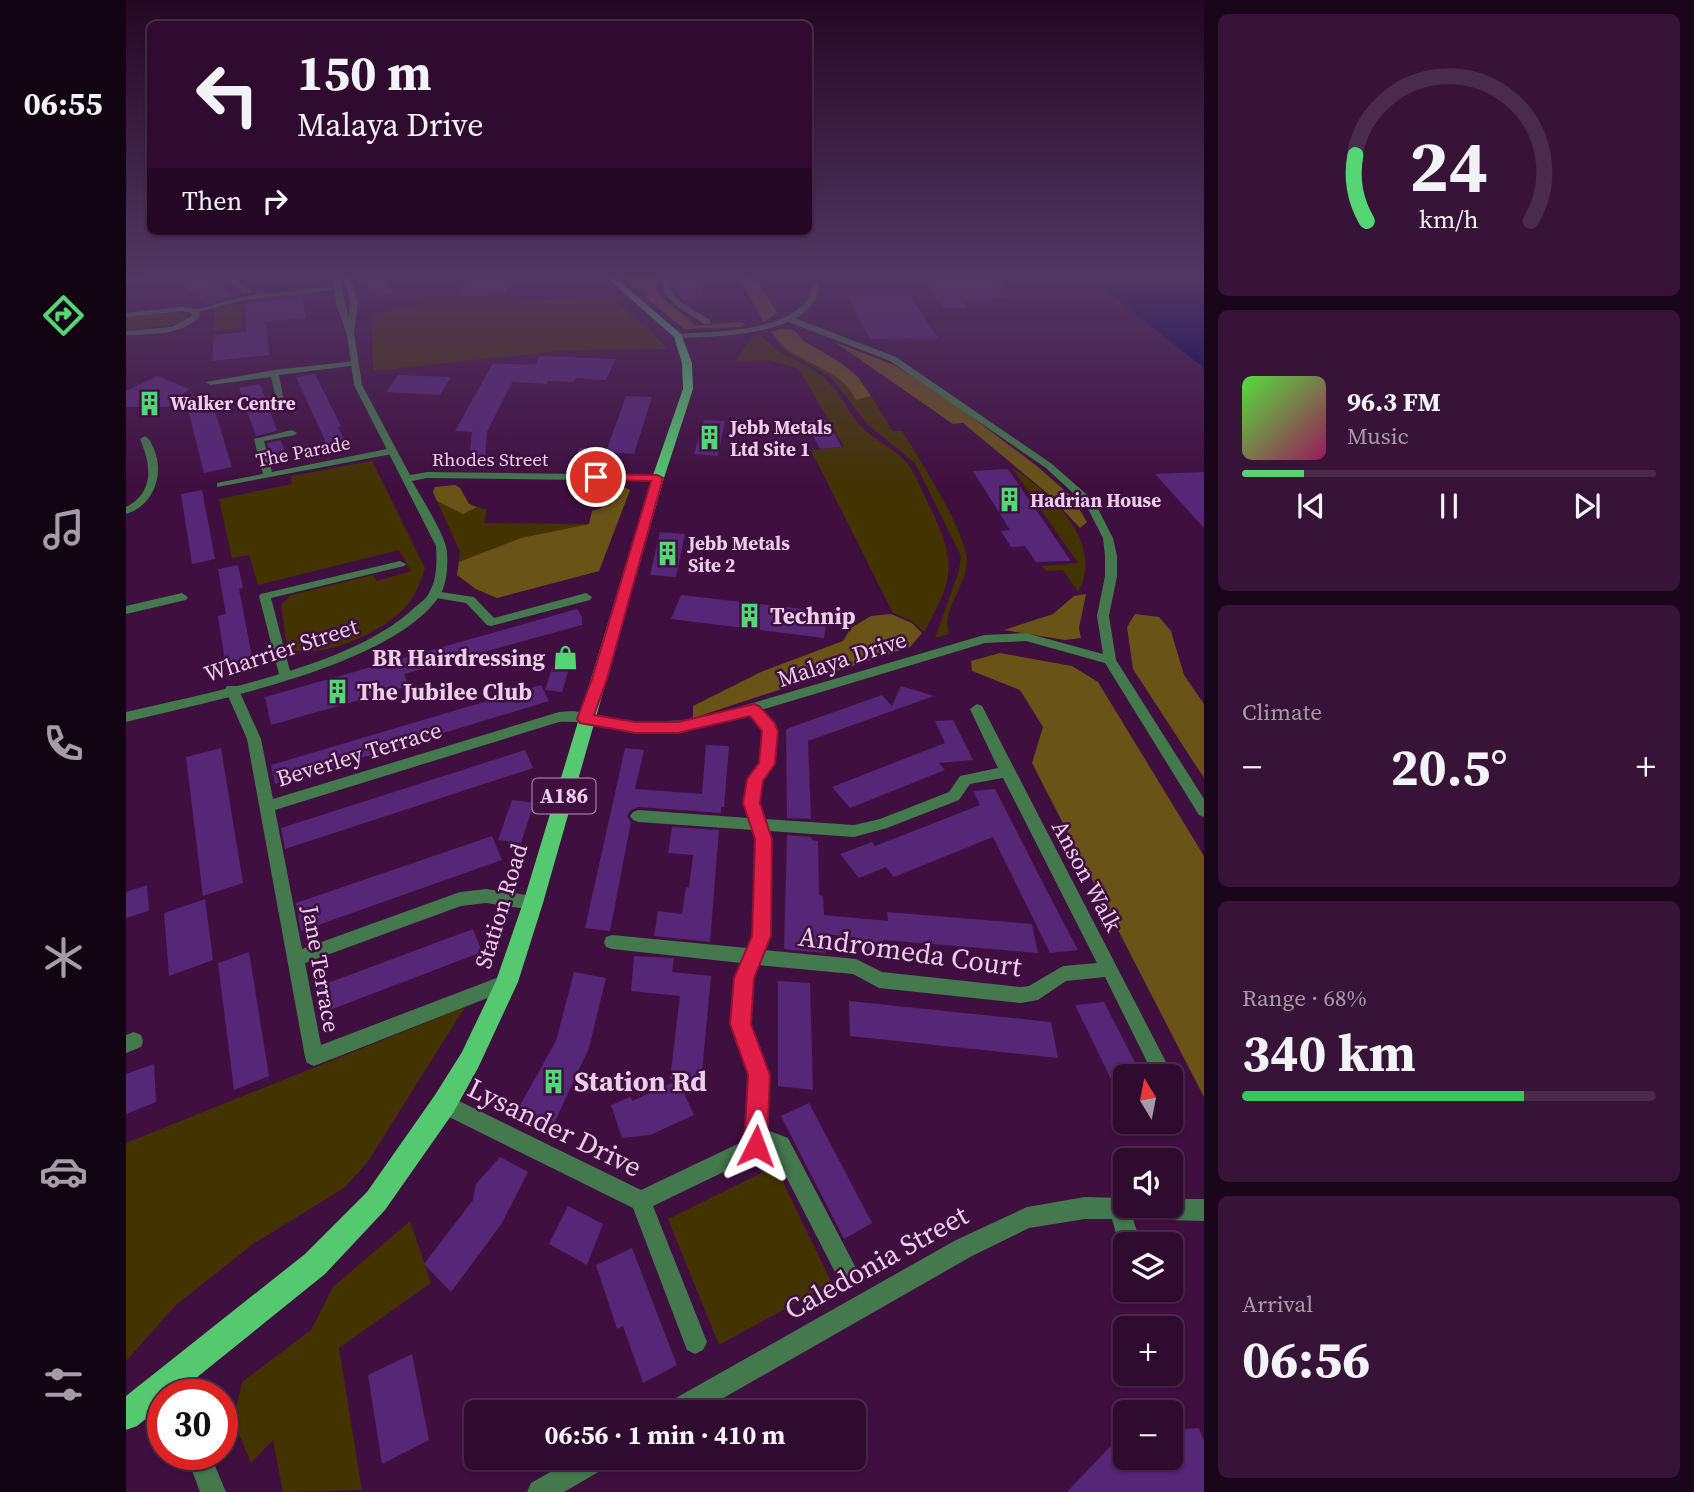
<!DOCTYPE html>
<html lang="en">
<head>
<meta charset="utf-8">
<style>
	:root { --surface:#2f0b2f; --page:#371437; --text:#f1f3f6; --muted:#a79baa; --line:#4a2b4b; --accent:#53d673 }
	body { margin:0; font-family:"Source Serif 4",serif; background:var(--page); color:var(--text); height:100vh; display:flex; flex-direction:column; font-size:26px; white-space:nowrap }
	* { box-sizing:border-box; margin:0 }
	p { font-size:23px; color:var(--muted) }
	.icon { flex:none; width:38px; height:38px; fill:none; stroke:currentColor; stroke-width:2; stroke-linecap:round; stroke-linejoin:round }
	.map { position:relative; flex:1; overflow:hidden }
	.side { display:flex; flex-direction:column; gap:14px; padding:14px; background:#1a061a; width:490px }
	.side>* { flex:none }
	.top-card { position:absolute; left:21px; top:21px; width:665px; height:214px; border-radius:10px; box-shadow:0 2px 5px #0004,0 0 0 2px var(--line); background:#2f0b2f; color:var(--text); overflow:hidden }
	.needle { width:46px; rotate:350deg }
	.buttons { position:absolute; left:987px; top:1064px; display:grid; gap:14px }
	.buttons a { display:grid; place-items:center; width:70px; height:70px; border-radius:10px; background:var(--surface); box-shadow:0 2px 5px #0004,0 0 0 2px var(--line); font-size:35px }
	.speed { position:absolute; left:21px; top:1379px; display:flex; gap:14px; font-size:35px; font-weight:700; text-align:center }
	.speed>* { display:grid; place-content:center; width:91px; height:91px; border-radius:50%; background:var(--surface); box-shadow:0 2px 5px #0004,0 0 0 2px var(--line); line-height:1 }
	.speed .limit { border:10px solid #d22; background:#fff; color:#111 }
	.pin { position:absolute; display:grid; place-items:center; width:60px; height:60px; color:#fff; margin:-30px; border:4px solid #fff; border-radius:50%; box-shadow:0 2px 7px #0007 }
	.me { position:absolute; width:77px; margin:-38px; rotate:3deg; stroke-linejoin:round; filter:drop-shadow(0 0 5px #0008) }
	.turn { display:flex; align-items:center; gap:24px; height:147px; padding:0 35px; font-size:32px }
	.turn .icon { width:91px; height:91px; stroke-width:2.5 }
	.turn b { display:block; font-size:49px; line-height:60px }
	.then { display:flex; align-items:center; height:66px; padding:0 35px; background:#0003; gap:14px; font-size:26px }
	.big { font-size:52px; font-weight:700; line-height:1.1 }
	.side .tile { flex:1; display:flex; flex-direction:column; justify-content:center; gap:10px; min-width:0; padding:0 24px; border-radius:10px; background:var(--page) }
	.side .dial { align-items:center; gap:0 }
	.dial svg { height:182px; overflow:visible; fill:none; stroke:var(--line); stroke-width:7; stroke-linecap:round; text-anchor:middle }
	.dial text { fill:var(--text); stroke:none }
	.song { display:flex; align-items:center; gap:21px }
	.cover { width:84px; height:84px; border-radius:10px; background:linear-gradient(135deg,hsl(110 70% 55%),hsl(330 70% 35%)) }
	.played { height:7px; border-radius:4px; background:linear-gradient(90deg,var(--accent) 15%,var(--line) 15%) }
	.keys { display:flex; justify-content:space-around; direction:ltr }
	.heat { display:flex; justify-content:space-between; align-items:center; font-size:38px; direction:ltr }
	.charge { height:10px; border-radius:5px; background:linear-gradient(90deg,#34c759 68%,var(--line) 0) }
	.trip { position:absolute; left:338px; top:1400px; width:402px; height:70px; border-radius:10px; background:var(--surface); box-shadow:0 2px 5px #0004,0 0 0 2px var(--line); font-weight:700; line-height:70px; text-align:center }
	main { display:flex; flex:1; min-height:0 }
	.tab-bar { display:flex; flex-direction:column; width:126px; justify-content:space-around; align-items:center; background:#130413; color:var(--muted) }
	.tab-bar .icon { width:49px; height:49px }
	.tab-bar .selected { color:var(--accent) }
	.tab-bar b { font-size:32px; color:var(--text) }
	.map>svg:first-child { display:block }
	.green { fill:#433301 }
	.forest { fill:#695317 }
	.water { fill:#060053 }
	.building { fill:#562677 }
	.lines { fill:none; stroke-linecap:round; stroke-linejoin:round }
	.pedestrian { fill:#44784d; fill-rule:evenodd }
	.minor { fill:#44784d; fill-rule:evenodd }
	.tertiary { fill:#44784d; fill-rule:evenodd }
	.primary { fill:#54c96f; fill-rule:evenodd }
	.route { fill:#e11d48; stroke:#92132f; stroke-width:2 }
	.labels { text-anchor:middle; stroke-width:5; stroke-linejoin:round; paint-order:stroke }
	.far-poi-label { font-size:19px; font-weight:bold; fill:#eccee9; stroke:#3f0f3f; text-anchor:start }
	.far-street-label { font-size:19px; fill:#eccee9; stroke:#3f0f3f }
	.shield { fill:#3f0f3f; stroke:#b895b6; stroke-width:2 }
	.shield-label { font-size:21px; font-weight:bold; fill:#eccee9 }
	.poi-label { font-size:23px; font-weight:bold; fill:#eccee9; stroke:#3f0f3f; text-anchor:start }
	.street-label { font-size:23px; fill:#eccee9; stroke:#3f0f3f }
	.near-street-label { font-size:28px; fill:#eccee9; stroke:#3f0f3f }
	.near-poi-label { font-size:28px; font-weight:bold; fill:#eccee9; stroke:#3f0f3f; text-anchor:start }
</style>
</head>
<body>
<main>
<nav class="tab-bar">
<b>06:55</b>
<svg class="icon selected" aria-label="directions" viewBox="0 0 24 24"><path d="M12 3l9 9-9 9-9-9zM9 14v-3h6M13 9l2 2-2 2"/></svg>
<svg class="icon" aria-label="music" viewBox="0 0 24 24"><path d="M9 18V5l10-2v13"/><circle cx="6" cy="18" r="3"/><circle cx="16" cy="16" r="3"/></svg>
<svg class="icon" aria-label="phone" viewBox="0 0 24 24"><path d="M5 4h4l2 5-3 2q2 4 5 5l2-3 5 2v4C11 20 4 13 5 4z"/></svg>
<svg class="icon" aria-label="climate" viewBox="0 0 24 24"><path d="M12 3v18M4 7l16 10M4 17L20 7"/></svg>
<svg class="icon" aria-label="car" viewBox="0 0 24 24"><path d="M5 17H2v-5l4-1 3-4h7l3 4 3 1v5h-3M9 17h6M6 11h13"/><circle cx="7" cy="17" r="2"/><circle cx="17" cy="17" r="2"/></svg>
<svg class="icon" aria-label="filters" viewBox="0 0 24 24"><path d="M4 7h16M4 17h16"/><circle cx="9" cy="7" r="2"/><circle cx="15" cy="17" r="2"/></svg>
</nav>
<div class="map">
<svg width="1078" height="1492" viewBox="0 0 1078 1492">
	<rect width="100%" height="100%" fill="#3f0f3f"/>
	<path class="green" d="M484,297L524,330L541,349L433,351L247,371L246,314L301,302L358,303Z
		M116,304L115,328L87,331L89,307Z
		M50,312L61,316L60,320L48,325L0,330V317Z
		M634,335C656,358 669,357 692,373C711,386 720,410 736,427C749,441 770,449 782,464C791,477 797,493 804,507C831,564 828,578 798,632L786,621L767,613L685,450L718,447L673,369L642,360L609,362L627,336Z
		M648,335C672,361 713,366 730,400L745,396L767,431H776C793,458 841,533 841,562C840,586 815,610 823,634L809,638L833,571L835,556L789,463L742,425L705,377L664,354L655,347Z
		M246,461L299,568C295,580 291,592 283,603C262,631 193,662 161,648L155,605L165,595L247,575L251,581L285,571L273,550L132,585L123,555L106,558L93,499L166,484L165,476Z
		M886,468C924,491 980,544 952,592L937,570L920,571L916,566L952,563Z
		M329,485L334,488L343,504L361,510L358,523L463,524L466,511L476,508L479,493L497,487L504,490L473,571L371,598L350,589L331,575L334,552L307,492L309,487Z
		M339,1007L241,1163L218,1188L127,1244L49,1306L0,1361V1143Z
		M649,1166L706,1283L593,1345L542,1219Z
		M284,1221L305,1283L213,1348L236,1490L157,1492L147,1440L125,1463L107,1420L116,1382L185,1330L207,1287Z"/>
	<path class="forest" d="M495,278H532L529,289C541,304 556,312 569,326L613,322L620,324L615,327L558,329L523,300L522,294L506,287Z
		M613,278H630L651,313L638,322Z
		M655,329L668,330L678,341L715,363L732,377L745,396L730,400C716,372 689,367 665,352C657,347 652,339 645,332Z
		M709,342L768,365L815,394L911,466L946,497L961,522L954,528L921,493L837,423L827,424Z
		M329,485L334,488L343,504L351,507L337,514L311,501L307,492L309,487Z
		M497,487L504,490L473,571L371,598L350,589L331,575L333,562L395,538L463,524L466,511L476,508L479,493Z
		M960,594L953,628L955,638L939,640L878,630L927,614L948,596Z
		M765,614L786,623L796,633L784,647L567,718V706L635,672L717,641L725,628L745,616Z
		M1009,614L1033,617L1045,631L1058,675L1078,704V778L1007,669L1001,627Z
		M874,653L946,666L972,682L1078,856V1097L906,763L917,727L894,690L846,671L845,661Z"/>
	<path class="water" d="M964,278H1078V368Z"/>
	<path class="building" d="M48,278H84L108,296L80,304Z
		M239,278H262L267,293L244,296Z
		M341,278H389L378,295L330,297Z
		M544,278H577V299L558,301L549,291Z
		M797,278H870L887,298L837,301L842,308H818Z
		M783,295L812,338L744,339L721,296Z
		M176,296L180,318L140,322L143,355L86,361L88,335L120,332L119,303Z
		M414,356L490,359L480,380L450,378L447,382L422,381L421,384L386,382L361,432L359,461L343,462L346,432L329,431L367,363L409,365Z
		M189,374L215,426L212,427L221,446L205,449L202,447L170,377Z
		M272,375L325,377L314,395L260,392Z
		M32,376L63,389L42,407H0V391Z
		M134,384L139,398L118,402L113,388Z
		M77,394L85,398L106,467L78,473L59,398Z
		M500,396L526,397L508,454L480,452Z
		M143,408L151,431L130,436L121,411Z
		M578,420L599,421L592,456L568,454Z
		M700,420L716,447L694,449L679,421Z
		M155,440L161,457L146,460L141,443Z
		M454,448L470,449L462,467L446,465Z
		M882,469L945,561L910,562L899,546L885,547L875,531L884,530L847,471Z
		M1078,472V528L1029,474Z
		M76,490L89,559L66,564L55,494Z
		M534,532L559,534L550,577L524,575Z
		M112,565L117,588L113,589L127,662L100,668L92,616L100,614L92,569Z
		M555,595L702,612L698,638L545,619Z
		M451,609L456,617V625L278,674L283,686L145,725L139,697Z
		M432,649L448,651L436,692L419,690Z
		M415,685L423,701L149,784L145,765Z
		M775,686L808,696L682,741L685,819L661,818L660,729L756,695L766,706Z
		M827,720L847,760L813,763L819,770L724,808L706,787L819,743L809,721Z
		M580,745L603,746L598,807H595V813L512,807L505,810L501,816L505,822L484,931L459,928L499,748L518,750L509,789L576,794Z
		M95,748L117,883L77,896L60,757Z
		M399,750L407,768L159,849L155,828Z
		M869,789L921,891L952,950L924,953L867,837L768,877L760,867L733,878L714,854L746,842L749,846L854,805L847,791Z
		M386,800L408,803L395,843L372,840Z
		M546,827L593,830L584,942L528,936L532,911L556,914L560,887L563,888L567,855L542,853Z
		M661,835L685,837L686,840L692,841L693,895L697,896L698,915L762,921L761,912L906,924L912,953L757,940L758,951L734,949V938L699,934V953L658,949Z
		M366,836L376,860L175,931L170,903Z
		M21,885L23,911L0,918V892Z
		M79,899L87,960L43,976L38,913Z
		M347,929L356,952L196,1013L191,987Z
		M123,952L143,1076L108,1090L92,963Z
		M508,956L548,958L546,972L585,976L575,1083L544,1079L554,996L505,991Z
		M448,972L480,978L463,1048L425,1130L389,1114L430,1041Z
		M652,981L684,983L687,1090L652,1086Z
		M723,1001L925,1022L932,1058L724,1036Z
		M978,1002L1016,1076H999V1079L986,1081L949,1005Z
		M28,1064L30,1102L0,1114V1074Z
		M552,1080L568,1115L524,1135L496,1138L485,1105L505,1097L506,1101Z
		M683,1103L746,1223L718,1239L655,1116Z
		M374,1157L402,1172L376,1223L325,1292L298,1264L347,1200L350,1184Z
		M442,1206L477,1224L461,1265L423,1244Z
		M506,1248L551,1365L517,1383L497,1326L491,1329L470,1265Z
		M286,1354L303,1440L256,1464L242,1375Z
		M1073,1428L1078,1441V1492H941L999,1431V1458H1045V1430Z"/>
	<g class="lines">
		<path class="pedestrian" d="M213,286L215,289L119,300L68,313L65,311L119,296Z"/>
		<path class="minor" d="M21,278L0,283V279Z
			M101,278H108L126,292L119,294Z
			M535,278H541C544,302 565,307 584,320V324H578C560,310 536,304 535,278Z
			M56,307L71,309L74,316C56,336 25,334 0,335V331L46,327L66,316L65,313L56,311L0,317V313Z
			M660,317H666L770,357L926,464L968,501L987,538L991,556V576L983,616L990,660L1078,799V817L1073,815L979,663L900,641L859,643L635,710L651,731L648,764L636,780L633,803L639,819L728,825L754,819L823,792L834,776L872,768L844,709L851,704L856,706L1041,1064L1039,1070L1032,1073L1025,1070L979,977L940,981L912,1000L895,1003L753,988L727,974L632,965L627,978L623,1024L642,1075L641,1130L662,1138L730,1268L727,1276L719,1279L711,1276L648,1153L639,1149L637,1153L527,1206L581,1342L577,1350L569,1354L561,1350L507,1208L311,1111L308,1104L311,1097L318,1094L325,1097L515,1190L620,1140L624,1075L605,1024L609,978L615,963L486,949L480,947L478,942L480,937L486,935L621,948L627,936L630,839L627,830L512,822L507,820L504,816L507,812L512,810L623,818L619,803L622,779L634,763L637,732L623,714C584,725 551,735 510,732C484,730 460,720 433,722L149,810L176,949L334,892L360,889L407,896L413,898L415,903L413,908L407,910L360,903L335,906L179,963L195,1045L381,974L387,976L390,982L387,988L188,1066L181,1063L179,1057L121,739L99,689L101,686H111L135,739L147,799L433,712L447,711L510,722L569,720L858,635L900,633L977,654L971,616L979,576V556L977,538L960,505L920,468L764,361L660,321ZM877,778L971,963L937,966L903,986L895,987L756,972L730,959L638,950L643,936L646,839L643,831L728,837L761,828L833,800L844,784Z
			M229,361H232V365L153,375L158,402L123,409L120,408V404L150,398L145,377L84,385L80,382L148,370Z
			M166,430L171,433L169,435L138,441L146,472L266,448L271,451L266,454L91,487V483L137,474L128,439Z
			M19,436C25,440 25,443 28,449C39,475 27,506 0,514V507C29,492 25,465 14,439Z
			M274,561L280,564L278,566L145,598L165,675L164,678H154L133,596L135,594Z
			M308,591L348,597L368,618L460,593L466,597L464,600L365,626L361,625L340,603L304,597L302,595Z
			M56,593L62,597L60,600L0,614V606Z
			M8,1032L15,1035L17,1041L15,1047L0,1053V1035Z
			M959,1197L999,1198V1206H1045V1199H1078V1221L1007,1219L1015,1244H999V1253L993,1244L986,1219H959L903,1228L846,1256L573,1412H538L541,1403L830,1240L901,1207Z
			M60,1454H84L100,1492H74Z
			M449,1458H484L481,1467L438,1492H401L405,1483Z"/>
		<path class="tertiary" d="M207,278H213L223,319L224,302L219,278H225L232,302L228,333L236,385L284,475L301,472L532,475L537,478L532,481L301,478L286,481C295,497 320,536 321,552C322,567 321,586 312,598C263,667 81,702 0,722V712C83,692 226,667 288,608C293,604 300,599 303,593C311,580 311,561 310,546L228,385L221,335L210,303Z
			M688,278H694C693,285 693,293 690,299C666,337 592,336 552,338L548,336L552,334C589,331 658,333 682,299C686,293 686,285 688,278Z"/>
		<path class="primary" d="M481,278H490L555,334L566,363L567,389L538,478L417,903L392,982L352,1068L327,1113L259,1210L199,1274L49,1395H37V1405L11,1426L0,1430V1396L179,1254L241,1192L309,1095L336,1052L370,981L397,903L526,478L557,389L556,363L548,337Z"/>
	</g>
	<linearGradient id="sky" x2="0" y2="1"><stop stop-color="#230823"/><stop offset="0.57" stop-color="#523763"/><stop offset="1" stop-color="#523763" stop-opacity="0"/></linearGradient>
	<rect width="1078" height="486" fill="url(#sky)"/>
	<path class="route" d="M466,474L531,475L537,478L481,679L468,715L510,722H552L628,704L633,706L648,722L652,731L649,764L637,781L634,803L646,839L645,936L628,978L625,1024L644,1075L641,1146L638,1154L630,1158L622,1154L618,1146L622,1075L604,1024L608,978L626,936L629,839L617,803L621,779L633,763L636,731L624,716L552,733H510L454,723L451,719L466,679L525,481L470,480L466,479Z"/>
	<defs>
		<symbol id="building-bare" viewBox="-9 -9 18 18"><path d="M-4-6H4V6H1V3H-1V6H-4ZM-2.5-4.3h1.7v1.8h-1.7ZM.8-4.3h1.7v1.8H.8ZM-2.5-1h1.7V.8h-1.7ZM.8-1h1.7V.8H.8Z" fill="#53d673" stroke="#3f0f3f" stroke-width="2.5" paint-order="stroke"/></symbol>
		<symbol id="shop-bare" viewBox="-9 -9 18 18"><path d="M-5-2.5h2.3a2.7 3.5 0 0 1 5.4 0H5L5.5 6h-11ZM-1.5-2.5h3a1.5 2.3 0 0 0-3 0Z" fill="#53d673" stroke="#3f0f3f" stroke-width="2.5" paint-order="stroke"/></symbol>
	</defs>
	<g fill-rule="evenodd">
		<use href="#building-bare" x="6" y="386" width="35" height="35"/>
		<use href="#building-bare" x="566" y="420" width="35" height="35"/>
		<use href="#building-bare" x="866" y="482" width="35" height="35"/>
		<use href="#building-bare" x="524" y="536" width="35" height="35"/>
		<use href="#building-bare" x="606" y="598" width="35" height="35"/>
		<use href="#shop-bare" x="422" y="640" width="35" height="35"/>
		<use href="#building-bare" x="194" y="674" width="35" height="35"/>
		<use href="#building-bare" x="410" y="1064" width="35" height="35"/>
	</g>
	<g class="labels">
		<g class="far-poi-label">
			<text x="44" y="410">Walker Centre</text>
			<text x="604" y="434">Jebb Metals<tspan x="604" dy="22">Ltd Site 1</tspan></text>
			<text x="904" y="507">Hadrian House</text>
			<text x="562" y="550">Jebb Metals<tspan x="562" dy="22">Site 2</tspan></text>
		</g>
		<g class="far-street-label">
			<text transform="translate(177 451) rotate(-11)" y="7">The Parade</text>
			<text x="364" y="466">Rhodes Street</text>
		</g>
		<rect class="shield" x="406.5" y="778.5" width="63" height="35" rx="5"/>
		<g class="shield-label">
			<text x="438" y="803">A186</text>
		</g>
		<g class="poi-label">
			<text x="644" y="624">Technip</text>
			<text x="419" y="666" text-anchor="end">BR Hairdressing</text>
			<text x="231" y="700">The Jubilee Club</text>
		</g>
		<g class="street-label">
			<text transform="translate(155 650) rotate(-18)" y="8">Wharrier Street</text>
			<text transform="translate(716 659) rotate(-18)" y="8">Malaya Drive</text>
			<text transform="translate(233 754) rotate(-17)" y="8">Beverley Terrace</text>
			<text transform="translate(961 876) rotate(62)" y="8">Anson Walk</text>
			<text transform="translate(375 906) rotate(-73)" y="8">Station Road</text>
			<text transform="translate(195 969) rotate(80)" y="8">Jane Terrace</text>
		</g>
		<g class="near-street-label">
			<text transform="translate(784 951) rotate(8)" y="10">Andromeda Court</text>
			<text transform="translate(429 1127) rotate(26)" y="10">Lysander Drive</text>
			<text transform="translate(750 1262) rotate(-29)" y="10">Caledonia Street</text>
		</g>
		<g class="near-poi-label">
			<text x="448" y="1091">Station Rd</text>
		</g>
	</g>
</svg>
<div class="buttons">
<a><svg class="needle" viewBox="-14 -14 28 28"><path d="M0-13l5 13h-10z" fill="#e53935"/><path d="M0 13l5-13h-10z" fill="#a79baa"/></svg></a>
<a><svg class="icon" aria-label="sound" viewBox="0 0 24 24"><path d="M4 9h4l5-4v14l-5-4H4zM17 9q2 3 0 6"/></svg></a>
<a><svg class="icon" aria-label="layers" viewBox="0 0 24 24"><path d="M12 4l9 5-9 5-9-5zM3 14l9 5 9-5"/></svg></a>
<a>+</a>
<a>−</a>
</div>
<div class="speed"><div class="limit">30</div></div>
<div class="pin" style="left:470px;top:477px;background:#d93025"><svg class="icon" aria-label="arrive" viewBox="0 0 24 24"><path d="M6 21V4h12l-3 4 3 4H6"/></svg></div>
<svg class="me" style="left:630px;top:1146px" viewBox="-20 -20 40 40"><path d="M0-17L14 15 0 8-14 15z" fill="#e11d48" stroke="#fff" stroke-width="4"/></svg>
<div class="trip">06:56 · 1 min · 410 m</div>
<div class="top-card">
<div class="turn"><svg class="icon" aria-label="left" viewBox="0 0 24 24"><path d="M17 20v-9H6M10 6l-5 5 5 5"/></svg><div><b>150 m</b>Malaya Drive</div></div>
<div class="then">Then<svg class="icon" aria-label="right" viewBox="0 0 24 24"><path d="M7 20v-9h11M14 6l5 5-5 5"/></svg></div>
</div>
</div>
<section class="side">
<div class="tile dial"><svg viewBox="0 0 100 80">
<path d="M14 69A42 42 0 1 1 86 69"/>
<path d="M14 69A42 42 0 0 1 9 40" stroke="#53d673"/>
<text x="50" y="56" font-size="32" font-weight="700">24</text>
<text x="50" y="72" font-size="11">km/h</text>
</svg></div>
<div class="tile">
<div class="song"><i class="cover"></i><div><b>96.3 FM</b><p>Music</p></div></div>
<div class="played"></div>
<div class="keys"><svg class="icon" aria-label="previous" viewBox="0 0 24 24"><path d="M18 5L8 12l10 7zM5 5v14"/></svg><svg class="icon" aria-label="pause" viewBox="0 0 24 24"><path d="M8 5v14M16 5v14"/></svg><svg class="icon" aria-label="next" viewBox="0 0 24 24"><path d="M6 5l10 7-10 7zM19 5v14"/></svg></div>
</div>
<div class="tile"><p>Climate</p>
<div class="heat"><a>−</a><b class="big">20.5°</b><a>+</a></div>
</div>
<div class="tile"><p>Range · 68%</p><b class="big">340 km</b><div class="charge"></div></div>
<div class="tile"><p>Arrival</p><b class="big">06:56</b></div>
</section>
</main>
</body>
</html>
